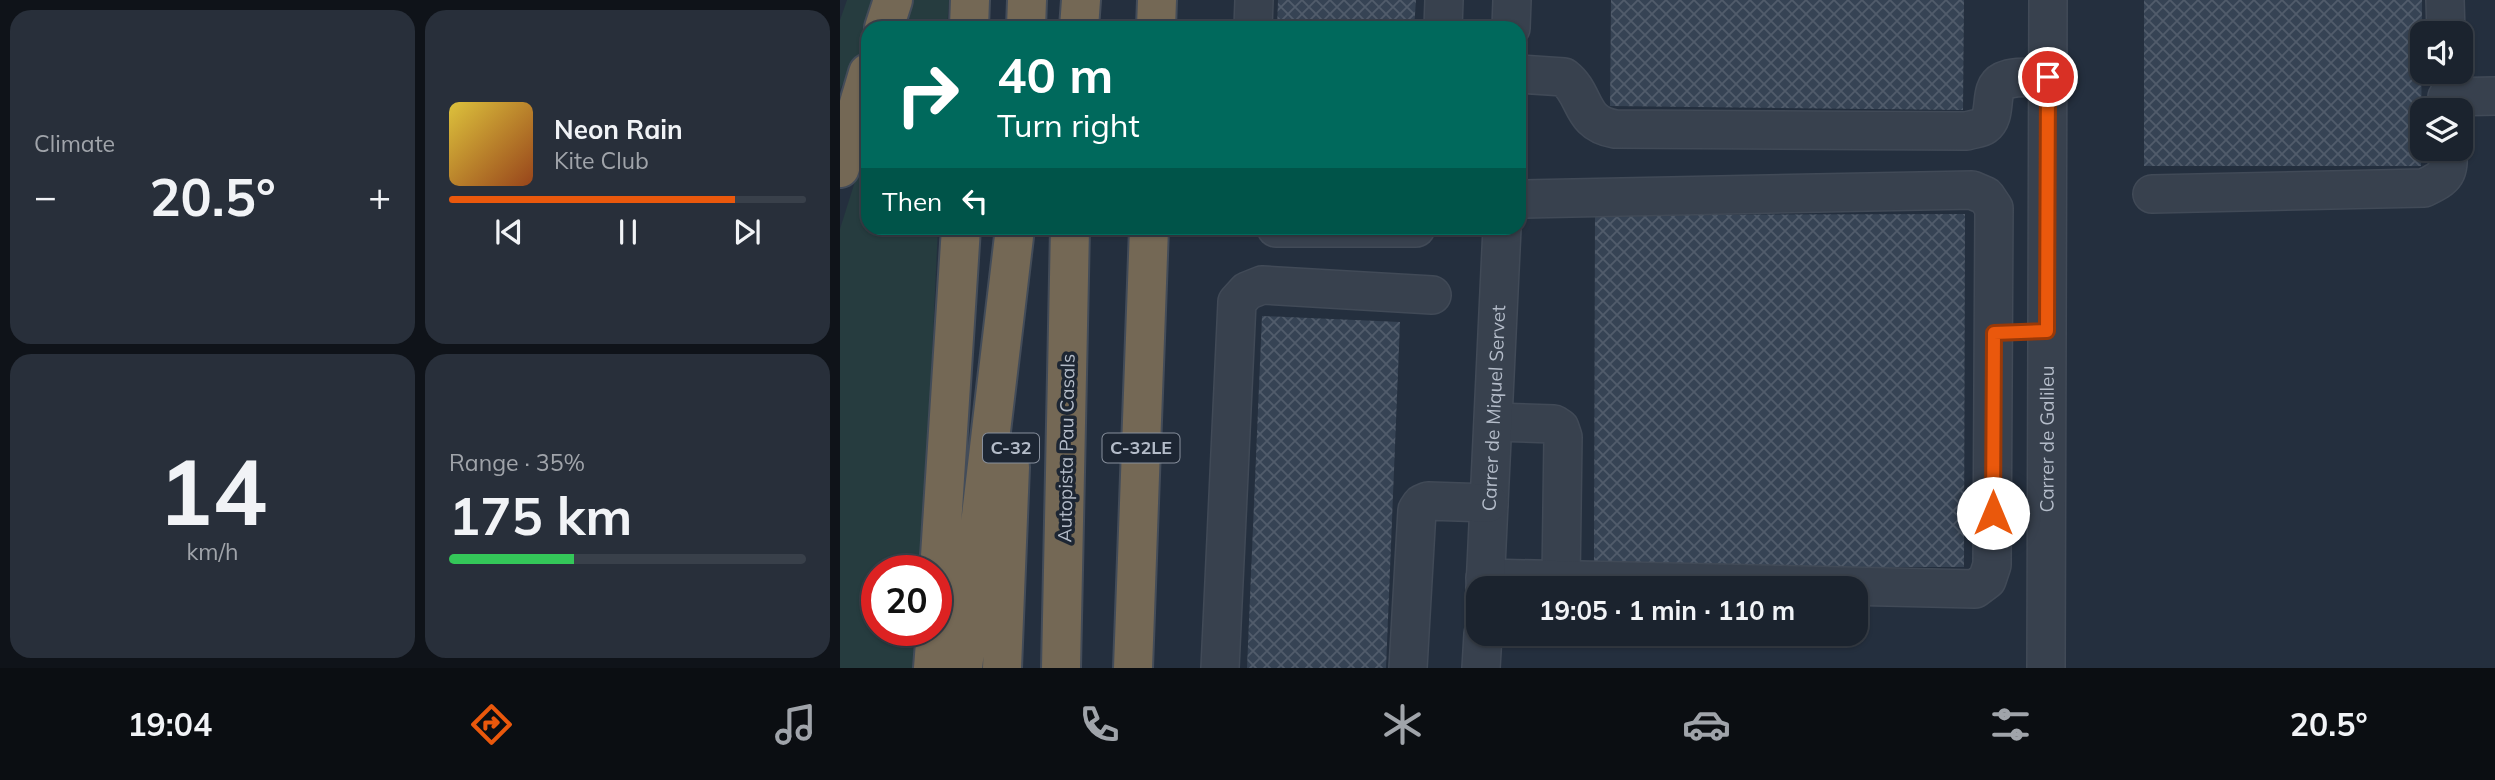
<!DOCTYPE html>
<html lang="en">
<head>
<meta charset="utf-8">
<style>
	:root { --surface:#1b232e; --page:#282f3a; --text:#f1f3f6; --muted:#a0a4aa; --line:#39404a; --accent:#ea580c }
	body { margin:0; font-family:Mulish,sans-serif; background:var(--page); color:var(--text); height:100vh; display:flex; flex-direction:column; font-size:26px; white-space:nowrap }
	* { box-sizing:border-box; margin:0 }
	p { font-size:23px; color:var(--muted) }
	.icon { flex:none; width:38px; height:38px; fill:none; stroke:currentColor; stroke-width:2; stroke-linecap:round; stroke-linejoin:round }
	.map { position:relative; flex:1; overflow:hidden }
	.drawer { display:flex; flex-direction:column; gap:10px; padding:10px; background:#0f1319; width:840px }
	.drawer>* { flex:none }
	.banner { position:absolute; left:21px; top:21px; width:665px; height:214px; border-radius:21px; box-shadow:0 2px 5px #0004,0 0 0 2px var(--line); background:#00695c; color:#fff; overflow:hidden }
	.tools { position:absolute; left:1570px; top:21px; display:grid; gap:14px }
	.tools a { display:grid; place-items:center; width:63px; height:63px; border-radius:14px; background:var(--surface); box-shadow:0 2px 5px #0004,0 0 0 2px var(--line); font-size:35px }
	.speed { position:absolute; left:21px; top:555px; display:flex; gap:14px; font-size:35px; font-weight:700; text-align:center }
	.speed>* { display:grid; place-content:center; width:91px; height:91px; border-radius:50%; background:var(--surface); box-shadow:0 2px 5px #0004,0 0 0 2px var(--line); line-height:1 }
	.speed .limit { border:10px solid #d22; background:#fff; color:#111 }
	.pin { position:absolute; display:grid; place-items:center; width:60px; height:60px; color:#fff; margin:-30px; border:4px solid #fff; border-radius:50%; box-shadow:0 2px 7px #0007 }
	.me { position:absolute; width:77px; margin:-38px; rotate:0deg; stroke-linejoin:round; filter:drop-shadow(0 0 5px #0008) }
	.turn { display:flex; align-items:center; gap:24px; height:147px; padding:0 21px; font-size:32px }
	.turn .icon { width:91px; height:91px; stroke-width:2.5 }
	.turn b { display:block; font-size:49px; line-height:60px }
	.then { display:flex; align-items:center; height:66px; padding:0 21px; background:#0003; gap:14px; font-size:26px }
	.big { font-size:52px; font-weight:700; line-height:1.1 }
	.drawer .tile { flex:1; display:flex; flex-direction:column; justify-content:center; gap:10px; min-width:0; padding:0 24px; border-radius:21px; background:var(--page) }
	.drawer .dial { align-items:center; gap:0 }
	.dial b { font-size:91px; line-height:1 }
	.song { display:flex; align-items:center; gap:21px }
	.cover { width:84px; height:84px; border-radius:10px; background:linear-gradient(135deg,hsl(50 70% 55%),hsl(20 70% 35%)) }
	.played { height:7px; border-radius:4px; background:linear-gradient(90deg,var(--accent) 80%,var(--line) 80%) }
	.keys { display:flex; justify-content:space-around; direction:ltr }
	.heat { display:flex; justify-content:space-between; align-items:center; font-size:38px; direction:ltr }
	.charge { height:10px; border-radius:5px; background:linear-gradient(90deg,#34c759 35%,var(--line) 0) }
	.drawer .tiles { flex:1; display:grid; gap:10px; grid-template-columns:repeat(2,1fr) }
	.trip { position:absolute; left:626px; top:576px; width:402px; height:70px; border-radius:21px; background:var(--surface); box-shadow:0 2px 5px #0004,0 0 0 2px var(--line); font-weight:700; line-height:70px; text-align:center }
	.tabs { display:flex; height:112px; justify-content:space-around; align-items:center; background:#0b0e12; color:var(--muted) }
	.tabs .icon { width:49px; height:49px }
	.tabs .on { color:var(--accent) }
	.tabs b { font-size:32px; color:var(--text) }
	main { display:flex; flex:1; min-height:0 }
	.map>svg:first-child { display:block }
	.green { fill:#263c3f }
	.building { fill:url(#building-cross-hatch) }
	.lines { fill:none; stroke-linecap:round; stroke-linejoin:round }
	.minor-casing { stroke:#414a57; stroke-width:40 }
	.highway-casing { stroke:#434c59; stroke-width:42 }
	.minor { stroke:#38414e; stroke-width:37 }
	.highway { stroke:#746855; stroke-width:38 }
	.route-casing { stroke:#983908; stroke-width:18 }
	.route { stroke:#ea580c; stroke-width:12 }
	.labels { text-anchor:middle; stroke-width:7; stroke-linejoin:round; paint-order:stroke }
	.shield { fill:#1d2633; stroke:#878f9c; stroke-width:2 }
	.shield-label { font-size:18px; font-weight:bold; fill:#b4bcc9 }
	.street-label { font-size:19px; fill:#b4bcc9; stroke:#1d2633 }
</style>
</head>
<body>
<main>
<section class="drawer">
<div class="tiles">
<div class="tile"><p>Climate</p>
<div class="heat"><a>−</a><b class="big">20.5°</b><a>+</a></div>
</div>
<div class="tile">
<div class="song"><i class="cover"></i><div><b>Neon Rain</b><p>Kite Club</p></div></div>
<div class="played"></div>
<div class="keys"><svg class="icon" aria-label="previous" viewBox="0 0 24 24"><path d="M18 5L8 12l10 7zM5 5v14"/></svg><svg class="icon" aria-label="pause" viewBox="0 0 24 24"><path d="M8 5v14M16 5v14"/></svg><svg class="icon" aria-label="next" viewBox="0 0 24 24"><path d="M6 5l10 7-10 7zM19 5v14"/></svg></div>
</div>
<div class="tile dial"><b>14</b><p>km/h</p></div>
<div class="tile"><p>Range · 35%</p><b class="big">175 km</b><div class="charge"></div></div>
</div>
</section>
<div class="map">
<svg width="1655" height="668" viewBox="0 0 1655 668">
	<defs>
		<pattern id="building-cross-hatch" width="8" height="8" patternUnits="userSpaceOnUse" patternTransform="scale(1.75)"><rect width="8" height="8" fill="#364354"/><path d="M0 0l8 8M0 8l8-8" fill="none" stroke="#515c6b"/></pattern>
	</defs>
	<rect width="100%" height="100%" fill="#242f3e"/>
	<path class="green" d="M7,0H36L20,54L0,89V20Z
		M72,0H109L107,28H63Z
		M28,140V228H98L82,570H37V630H79L78,668H0V229Z"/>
	<path class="building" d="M438,0H576L574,28H437Z
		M771,0H1124L1123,110L770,106Z
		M1304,0H1582L1581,166H1304Z
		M1125,214L1124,567H754L755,215Z
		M422,316L560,322L546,668H407Z"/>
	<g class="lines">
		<defs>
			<g id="minor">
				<path d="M1605,0L1606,33"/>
				<path d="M413,28L414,0"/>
				<path d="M603,28L604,0"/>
				<path d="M671,28L672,0"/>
				<path d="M679,74L724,77C747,95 739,123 775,129L1127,131C1132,129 1140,129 1144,126C1159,115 1147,89 1163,81C1176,75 1195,78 1208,77"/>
				<path d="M1607,97L1655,96"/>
				<path d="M1312,194L1584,188C1607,177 1609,174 1608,149"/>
				<path d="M436,228H576"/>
				<path d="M653,422L714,424L720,428L723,437L721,580"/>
				<path d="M645,578L1135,589L1147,580L1152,565L1154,208L1146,196L1132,190L679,199"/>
				<path id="s1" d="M645,588L662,228"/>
				<path d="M380,668L397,302L407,291L422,285L592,295"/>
				<path d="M568,668L577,510L581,504L588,501L649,503"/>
				<path d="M641,668L643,634"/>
				<path id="s2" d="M1206,668L1208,0"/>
			</g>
			<path id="highway" d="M44,28L53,0
				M129,28L130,0
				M186,28L187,0
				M239,28L241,0
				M316,28L317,0
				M0,168L28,73
				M96,619L121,228
				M93,668L96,630
				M123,668L175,228
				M162,668L170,467
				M221,668L230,228
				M293,668L309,228"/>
		</defs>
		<use href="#minor" class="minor-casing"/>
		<use href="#highway" class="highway-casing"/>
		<use href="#minor" class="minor"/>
		<use href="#highway" class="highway"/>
	</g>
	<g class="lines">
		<defs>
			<path id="route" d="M1153,513L1154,333L1207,331L1208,77"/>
		</defs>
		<use href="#route" class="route-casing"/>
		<use href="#route" class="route"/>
	</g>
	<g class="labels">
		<g class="shield">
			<rect x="143" y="433.5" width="56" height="29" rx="5"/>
			<rect x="262.5" y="433.5" width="77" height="29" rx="5"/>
		</g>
		<g class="shield-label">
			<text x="171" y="454">C-32</text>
			<text x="301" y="454">C-32LE</text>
		</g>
		<g class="street-label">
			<text dy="7" stroke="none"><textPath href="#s1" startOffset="180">Carrer de Miquel Servet</textPath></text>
			<text dy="7" stroke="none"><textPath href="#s2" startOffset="229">Carrer de Galileu</textPath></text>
			<text transform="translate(226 448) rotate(-89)" y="7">Autopista Pau Casals</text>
		</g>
	</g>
</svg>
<div class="tools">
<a><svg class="icon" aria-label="sound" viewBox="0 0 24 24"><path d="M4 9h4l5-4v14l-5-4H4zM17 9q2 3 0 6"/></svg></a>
<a><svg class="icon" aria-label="layers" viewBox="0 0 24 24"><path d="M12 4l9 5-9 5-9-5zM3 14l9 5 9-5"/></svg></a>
</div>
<div class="speed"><div class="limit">20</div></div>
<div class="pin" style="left:1208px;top:77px;background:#d93025"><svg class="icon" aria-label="arrive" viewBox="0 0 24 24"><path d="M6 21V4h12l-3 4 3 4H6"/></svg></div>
<svg class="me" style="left:1153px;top:513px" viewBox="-20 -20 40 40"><circle r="19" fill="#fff"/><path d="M0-13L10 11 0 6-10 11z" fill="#ea580c"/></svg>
<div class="trip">19:05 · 1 min · 110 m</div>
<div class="banner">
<div class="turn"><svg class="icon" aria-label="right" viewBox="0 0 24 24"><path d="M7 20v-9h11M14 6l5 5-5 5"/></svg><div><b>40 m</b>Turn right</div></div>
<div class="then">Then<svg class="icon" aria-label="left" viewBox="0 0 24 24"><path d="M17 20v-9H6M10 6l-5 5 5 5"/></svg></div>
</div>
</div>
</main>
<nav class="tabs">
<b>19:04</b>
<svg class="icon on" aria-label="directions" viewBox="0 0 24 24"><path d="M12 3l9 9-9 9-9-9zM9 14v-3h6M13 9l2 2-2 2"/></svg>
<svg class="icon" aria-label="music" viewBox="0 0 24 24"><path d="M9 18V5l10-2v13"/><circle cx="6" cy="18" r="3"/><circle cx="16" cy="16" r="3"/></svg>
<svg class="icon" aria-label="phone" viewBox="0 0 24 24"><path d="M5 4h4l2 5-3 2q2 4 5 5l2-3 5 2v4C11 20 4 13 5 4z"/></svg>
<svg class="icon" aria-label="climate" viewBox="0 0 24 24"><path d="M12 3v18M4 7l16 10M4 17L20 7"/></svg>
<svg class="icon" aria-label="car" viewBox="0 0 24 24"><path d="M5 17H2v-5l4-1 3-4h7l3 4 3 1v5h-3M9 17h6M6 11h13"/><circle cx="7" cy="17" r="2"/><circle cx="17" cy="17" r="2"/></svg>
<svg class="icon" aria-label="filters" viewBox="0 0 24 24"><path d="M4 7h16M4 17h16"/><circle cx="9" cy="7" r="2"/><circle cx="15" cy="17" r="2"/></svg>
<b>20.5°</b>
</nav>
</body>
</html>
